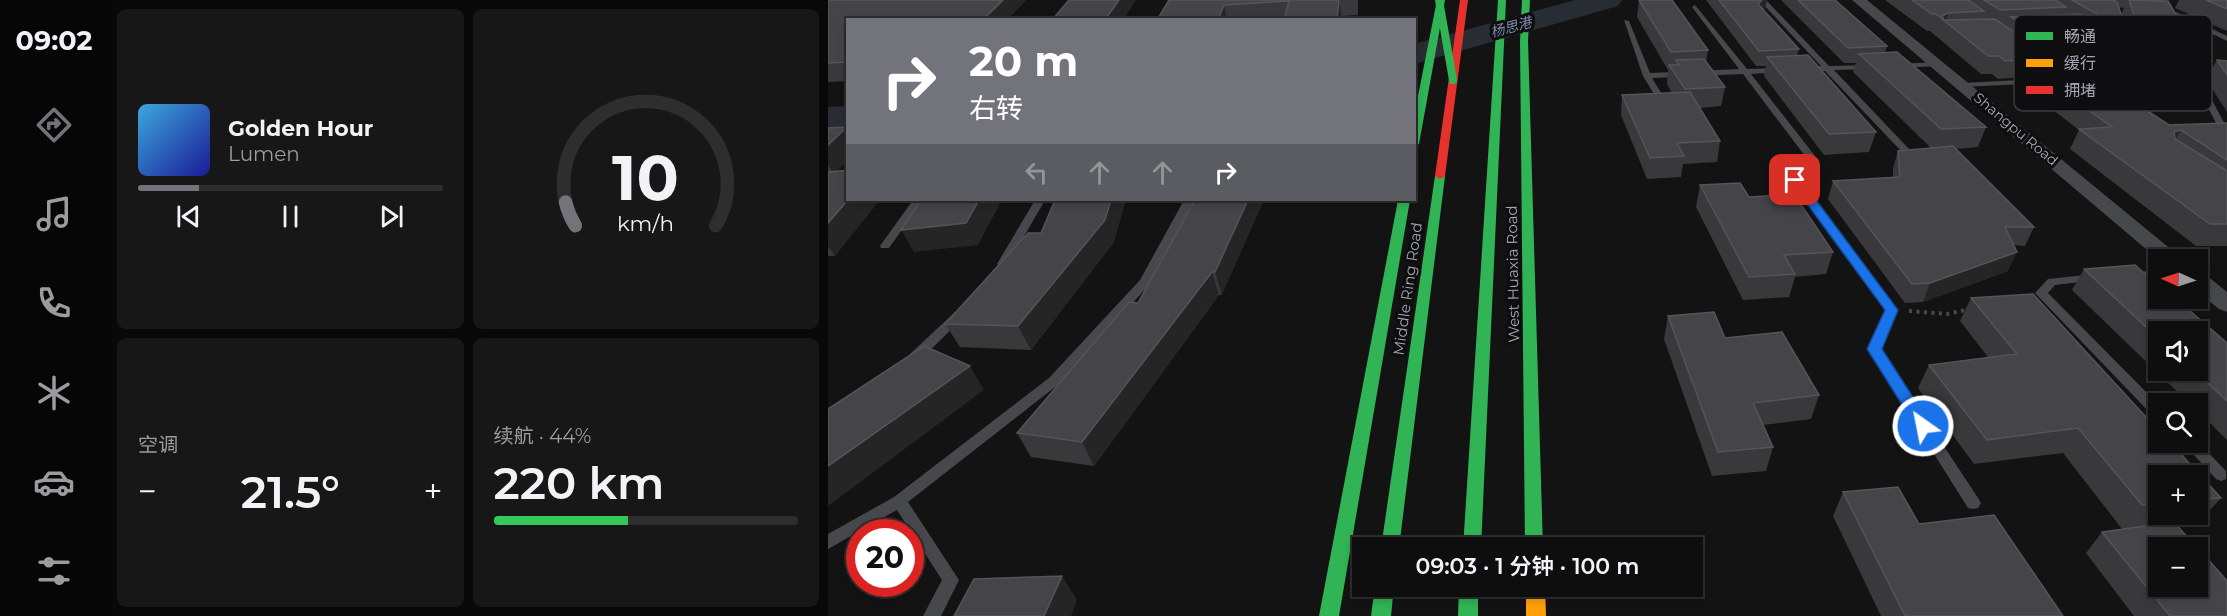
<!DOCTYPE html>
<html lang="zh">
<head>
<meta charset="utf-8">
<style>
	:root { --surface:#0e0e0e; --page:#171717; --text:#f1f3f6; --muted:#9b9c9e; --line:#2e2e2e; --accent:#72737b }
	body { margin:0; font-family:Montserrat,"Noto Sans SC",sans-serif; background:var(--page); color:var(--text); height:100vh; display:flex; flex-direction:column; font-size:22px; white-space:nowrap }
	* { box-sizing:border-box; margin:0 }
	p { font-size:20px; color:var(--muted) }
	.icon { flex:none; width:33px; height:33px; fill:none; stroke:currentColor; stroke-width:2; stroke-linecap:round; stroke-linejoin:round }
	.map { position:relative; flex:1; overflow:hidden }
	.sheet { display:flex; flex-direction:column; gap:9px; padding:9px; background:#080808; width:720px }
	.sheet>* { flex:none }
	.top-card { position:absolute; left:18px; top:18px; width:570px; height:183px; border-radius:0px; box-shadow:0 3px 9px #0003,0 0 0 2px var(--line); background:#72737b; color:#fff; overflow:hidden }
	.needle { width:39px; rotate:273deg }
	.controls { position:absolute; left:1320px; top:249px; display:grid; gap:12px }
	.controls a { display:grid; place-items:center; width:60px; height:60px; border-radius:0px; background:var(--surface); box-shadow:0 3px 9px #0003,0 0 0 2px var(--line); font-size:30px }
	.speed { position:absolute; left:18px; top:519px; display:flex; gap:12px; font-size:30px; font-weight:700; text-align:center }
	.speed>* { display:grid; place-content:center; width:78px; height:78px; border-radius:50%; background:var(--surface); box-shadow:0 3px 9px #0003,0 0 0 2px var(--line); line-height:1 }
	.speed .limit { border:9px solid #d22; background:#fff; color:#111 }
	.pin { position:absolute; display:grid; place-items:center; width:51px; height:51px; color:#fff; margin:-26px; border-radius:12px; box-shadow:0 3px 9px #0006 }
	.me { position:absolute; width:66px; margin:-33px; rotate:327deg; stroke-linejoin:round; filter:drop-shadow(0 0 4px #0008) }
	.turn { display:flex; align-items:center; gap:21px; height:126px; padding:0 24px; font-size:27px }
	.turn .icon { width:78px; height:78px; stroke-width:2.5 }
	.turn b { display:block; font-size:42px; line-height:51px }
	.lanes { display:flex; align-items:center; height:57px; padding:0 24px; background:#0003; justify-content:center; gap:30px; direction:ltr }
	.lanes .off { opacity:.35 }
	.big { font-size:45px; font-weight:600; line-height:1.1 }
	.sheet .widget { flex:1; display:flex; flex-direction:column; justify-content:center; gap:9px; min-width:0; padding:0 21px; border-radius:9px; background:var(--page) }
	.sheet .dial { align-items:center; gap:0 }
	.dial svg { height:156px; overflow:visible; fill:none; stroke:var(--line); stroke-width:7; stroke-linecap:round; text-anchor:middle }
	.dial text { fill:var(--text); stroke:none }
	.song { display:flex; align-items:center; gap:18px }
	.cover { width:72px; height:72px; border-radius:9px; background:linear-gradient(135deg,hsl(200 70% 55%),hsl(240 70% 35%)) }
	.played { height:6px; border-radius:3px; background:linear-gradient(90deg,var(--accent) 20%,var(--line) 20%) }
	.keys { display:flex; justify-content:space-around; direction:ltr }
	.heat { display:flex; justify-content:space-between; align-items:center; font-size:33px; direction:ltr }
	.charge { height:9px; border-radius:4px; background:linear-gradient(90deg,#34c759 44%,var(--line) 0) }
	.sheet .tiles { flex:1; display:grid; gap:9px; grid-template-columns:repeat(2,1fr) }
	.trip { position:absolute; left:524px; top:537px; width:351px; height:60px; border-radius:0px; background:var(--surface); box-shadow:0 3px 9px #0003,0 0 0 2px var(--line); font-weight:600; line-height:60px; text-align:center }
	main { display:flex; flex:1; min-height:0 }
	.dock { display:flex; flex-direction:column; width:108px; justify-content:space-around; align-items:center; background:#060606; color:var(--muted) }
	.dock .icon { width:42px; height:42px }
	.dock .on { color:var(--accent) }
	.dock b { font-size:27px; color:var(--text) }
	.map>svg:first-child { display:block }
	.lines { fill:none; stroke-linecap:round; stroke-linejoin:round }
	.river { fill:#282c33; fill-rule:evenodd }
	.path { stroke:#49494d; stroke-width:4; stroke-dasharray:3 4.5; stroke-linecap:butt }
	.lane { fill:#47484c; fill-rule:evenodd }
	.street { fill:#47484c; fill-rule:evenodd }
	.fast { fill:#30b455; fill-rule:evenodd }
	.slow { fill:#ff9f0a; fill-rule:evenodd }
	.jam { fill:#e5322d; fill-rule:evenodd }
	.fast-bridge { stroke:#30b455; stroke-width:8 }
	.wall { fill:#39393c; fill-rule:evenodd }
	.shaded-wall { fill:#252526 }
	.building { fill:#454549; stroke:#545459; stroke-width:1.5 }
	.route { fill:#1a73e8; stroke:#114b97; stroke-width:1.5 }
	.labels { text-anchor:middle; stroke-width:6; stroke-linejoin:round; paint-order:stroke }
	.far-water-label { font-size:14px; font-style:italic; fill:#7f8cab; stroke:#0e0d0f }
	.far-street-label { font-size:14px; fill:#a5a6b3; stroke:#0e0d0f }
	.street-label { font-size:15px; fill:#a5a6b3; stroke:#0e0d0f }
	.key { fill:#0e0d0f; stroke:#3b3b40; stroke-width:1.5 }
	.key-label { font-size:16px; fill:#a5a6b3 }
</style>
</head>
<body>
<main>
<nav class="dock">
<b>09:02</b>
<svg class="icon on" aria-label="directions" viewBox="0 0 24 24"><path d="M12 3l9 9-9 9-9-9zM9 14v-3h6M13 9l2 2-2 2"/></svg>
<svg class="icon" aria-label="music" viewBox="0 0 24 24"><path d="M9 18V5l10-2v13"/><circle cx="6" cy="18" r="3"/><circle cx="16" cy="16" r="3"/></svg>
<svg class="icon" aria-label="phone" viewBox="0 0 24 24"><path d="M5 4h4l2 5-3 2q2 4 5 5l2-3 5 2v4C11 20 4 13 5 4z"/></svg>
<svg class="icon" aria-label="climate" viewBox="0 0 24 24"><path d="M12 3v18M4 7l16 10M4 17L20 7"/></svg>
<svg class="icon" aria-label="car" viewBox="0 0 24 24"><path d="M5 17H2v-5l4-1 3-4h7l3 4 3 1v5h-3M9 17h6M6 11h13"/><circle cx="7" cy="17" r="2"/><circle cx="17" cy="17" r="2"/></svg>
<svg class="icon" aria-label="filters" viewBox="0 0 24 24"><path d="M4 7h16M4 17h16"/><circle cx="9" cy="7" r="2"/><circle cx="15" cy="17" r="2"/></svg>
</nav>
<section class="sheet">
<div class="tiles">
<div class="widget">
<div class="song"><i class="cover"></i><div><b>Golden Hour</b><p>Lumen</p></div></div>
<div class="played"></div>
<div class="keys"><svg class="icon" aria-label="previous" viewBox="0 0 24 24"><path d="M18 5L8 12l10 7zM5 5v14"/></svg><svg class="icon" aria-label="pause" viewBox="0 0 24 24"><path d="M8 5v14M16 5v14"/></svg><svg class="icon" aria-label="next" viewBox="0 0 24 24"><path d="M6 5l10 7-10 7zM19 5v14"/></svg></div>
</div>
<div class="widget dial"><svg viewBox="0 0 100 80">
<path d="M14 69A42 42 0 1 1 86 69"/>
<path d="M14 69A42 42 0 0 1 9 57" stroke="#72737b"/>
<text x="50" y="56" font-size="32" font-weight="700">10</text>
<text x="50" y="72" font-size="11">km/h</text>
</svg></div>
<div class="widget"><p>空调</p>
<div class="heat"><a>−</a><b class="big">21.5°</b><a>+</a></div>
</div>
<div class="widget"><p>续航 · 44%</p><b class="big">220 km</b><div class="charge"></div></div>
</div>
</section>
<div class="map">
<svg width="1399" height="616" viewBox="0 0 1399 616">
	<rect width="100%" height="100%" fill="#131313"/>
	<g class="lines">
		<path class="river" d="M747,0H794L790,6L586,64V44Z
			M20,106V128L0,129V107Z"/>
		<path class="path" d="M1081,311L1119,314L1142,309"/>
		<path class="lane" d="M931,0H938L1001,66L1045,65V69H1042L1006,70L1081,149V153H1075L997,71H973V67L993,66Z
			M867,5L919,69L952,68L956,70L952,72L923,74L987,156L972,180L1069,310L1052,349L1150,498L1153,503L1150,508L1145,509L1140,508L1040,349L1057,310L962,180L977,156L915,74L824,78L840,104L836,107L832,104L815,76L796,20L801,21L822,73L911,69L864,7Z
			M1334,11L1348,12L1399,36V41L1345,15L1332,14L1331,13Z
			M1266,39H1272L1328,73L1399,70V74L1371,76L1399,128V139L1395,136L1363,76L1250,81V77H1253L1318,74L1266,43Z
			M1109,62L1113,64L1112,66L1069,68L1065,66L1069,64Z
			M1212,79H1215V83L1135,87L1131,85L1135,83Z
			M85,200H95L61,248H53L52,246Z
			M207,200H217L179,266H171L169,264Z
			M356,200H366L321,285L231,384L80,502L131,580L113,616H95L114,580L69,510L0,549V534L66,497L221,378L312,280Z
			M1330,271V277L1302,280L1296,276L1302,272Z
			M1266,274L1270,276L1272,278L1270,280L1227,285L1220,293L1330,404V417L1325,416L1207,293L1220,279Z
			M131,311L135,312L137,315L135,318L92,360H82L81,357L82,354L127,312Z
			M1354,442H1370L1398,471V479L1393,481L1388,479Z"/>
		<path class="street" d="M1024,0H1039L1356,260H1331Z
			M1370,273L1378,275L1399,292V312L1391,309L1370,292Z"/>
		<path class="fast" d="M609,0H617L591,144L586,147V116Z
			M670,0H678L653,548H635Z
			M694,0H702L700,41L715,548H697L692,41Z
			M612,173L617,176L571,548H553L607,176Z
			M570,200H582L511,616H491Z
			M547,586H566L563,616H543Z
			M631,586H650V616H630Z"/>
		<path class="slow" d="M698,586H717L718,616H698Z"/>
		<path class="jam" d="M632,0H640L617,176L612,179L607,176Z"/>
		<path class="fast-bridge" d="M611,0L625,80"/>
	</g>
	<path class="wall" d="M0,0H198L179,20H20V81L0,82Z
		M341,0H530V15L448,20H329Z
		M811,0L880,50L878,62L897,87L893,106L872,108L892,141L889,162L855,164L853,177L819,179L793,115L794,95L844,93L839,84L840,70L809,17Z
		M878,0H939L936,10L971,49L969,56L1048,132L1041,152L996,155L936,76L938,66H928Z
		M953,0H1007L1059,46L1057,52L1158,127L1150,147L1127,149L1206,227L1197,246L1186,245L1180,271L1095,302L1077,303L1000,199L1005,181L1065,177V168L1070,151L1103,148L1025,72L1028,63H1016Z
		M1057,0H1331L1364,42L1369,45L1359,63L1305,57L1298,33L1290,48L1285,45L1280,53H1278L1271,68L1255,69L1341,125L1399,123V257V246H1368L1242,149L1251,130L1194,86L1198,77L1170,79L1164,74H1153L1102,31H1099ZM1291,7L1296,8L1293,14Z
		M1351,0H1399V31L1347,8Z
		M1389,60L1399,61V112L1378,79Z
		M19,127L20,160L8,171L7,256H0V128Z
		M872,185L921,197L1005,252L998,274L967,277L961,297L915,300L868,207Z
		M367,200L394,295H391L266,466L203,457L189,433L310,303Z
		M286,242L203,350L132,347L117,324Z
		M1256,269L1399,343V440L1370,411V404H1362L1244,290ZM1330,332L1370,370H1330Z
		M1205,294L1330,430V442H1342L1393,498L1371,522L1348,524L1369,548H1330V586H1370V548L1399,581V616H1306L1258,553L1274,532L1294,529L1235,453L1146,464L1090,388L1101,365L1160,357L1132,321L1143,298ZM1330,476H1370V514H1330Z
		M840,316L897,338L991,395L983,419L935,425L945,447L938,471L884,476L836,339Z
		M1015,492L1091,524L1235,616H1053L1005,516Z"/>
	<path class="shaded-wall" d="M175,0H198L179,20H155Z
		M291,0H308L295,20H277Z
		M511,0L514,20H509Z
		M934,0H939L937,9L928,18L930,4Z
		M396,5L399,20H390Z
		M1120,13L1118,22L1114,19V16Z
		M19,127L20,160L6,174L0,165V145Z
		M1353,130L1341,150L1346,132Z
		M20,200H52L7,256L0,246V223Z
		M151,200H174L150,245L86,252L73,230Z
		M283,200H298L286,242L203,350L190,326Z
		M420,200H436L394,295L387,272Z
		M1189,252L1180,271L1095,302L1102,283Z
		M384,272L391,295L266,466L254,442Z
		M142,366L156,390L0,506V466Z
		M234,576L249,600L243,616H216Z"/>
	<path class="building" d="M0,0H175L155,20H20V62L0,63Z
		M241,0H291L277,20H224Z
		M341,0H511L509,20H456L461,1L396,5L390,20H329Z
		M811,0H844L880,50L843,52Z
		M891,0H934L930,4L971,49L931,51Z
		M970,0H1007L1059,46L1020,48Z
		M1084,0H1140L1156,11L1120,13L1114,16L1116,20L1167,19L1224,58L1177,61L1171,56H1160L1108,14H1104Z
		M1156,0H1227L1238,7L1172,10Z
		M1244,0H1285L1289,2L1299,31Z
		M1301,0L1340,1L1364,42L1369,45L1314,38Z
		M1378,0H1399V9Z
		M1252,14L1289,35L1246,30L1280,50L1235,52L1183,17Z
		M1069,52L1158,127L1113,129L1031,54Z
		M980,55L1048,132L1001,134L939,57Z
		M876,59L897,87L857,89L841,65H851L848,60Z
		M1389,60L1399,61V75Z
		M1250,66L1341,125L1399,123V160L1353,130L1346,132L1347,139L1399,171V224H1382L1251,129L1284,127L1202,68Z
		M862,92L892,141L849,143L856,156L822,158L794,95Z
		M19,127L0,145V128Z
		M1125,146L1206,227H1177L1189,252L1102,283L1084,284L1005,181L1072,177L1070,151Z
		M20,170V200L0,223V172Z
		M912,183L921,197L966,194L1005,252L956,255L967,274L921,277L872,185Z
		M93,200H151L138,223L73,230Z
		M227,200H283L277,220L190,326L117,324L200,233H213Z
		M367,200H420L387,272H384L254,442L189,433L301,302L310,303Z
		M1307,265L1330,285V298H1347L1399,343V401L1366,370H1370V332H1330V338L1256,269Z
		M1205,294L1330,430V442H1342L1393,498L1370,500V476H1330V504L1314,505L1250,428L1159,440L1101,365L1189,354L1143,298Z
		M886,312L897,338L954,332L991,395L925,403L945,447L890,452L840,316Z
		M96,346L142,366L0,466V409Z
		M1070,487L1091,524L1166,515L1235,616H1077L1015,492Z
		M1346,522L1369,548H1330V586H1370V548L1399,581V616H1342L1274,532Z
		M234,576L216,616H126L146,579Z"/>
	<path class="route" d="M963,177H971L1070,310L1054,349L1101,422L1103,426L1101,430H1090L1039,349L1057,310L963,182Z"/>
	<g class="labels">
		<g class="far-water-label">
			<text transform="translate(683 27) rotate(-15)" y="5">杨思港</text>
		</g>
		<g class="far-street-label">
			<text transform="translate(1188 129) rotate(40)" y="5">Shangpu Road</text>
		</g>
		<g class="street-label">
			<text transform="translate(685 274) rotate(-91)" y="5">West Huaxia Road</text>
			<text transform="translate(580 289) rotate(-82)" y="5">Middle Ring Road</text>
		</g>
	</g>
	<rect x="1186" y="15" width="198" height="96" rx="9" class="key"/>
	<rect x="1198" y="32" width="27" height="8" fill="#30b455"/>
	<rect x="1198" y="59" width="27" height="8" fill="#ff9f0a"/>
	<rect x="1198" y="86" width="27" height="8" fill="#e5322d"/>
	<g class="key-label">
		<text x="1236" y="42">畅通</text>
		<text x="1236" y="69">缓行</text>
		<text x="1236" y="96">拥堵</text>
	</g>
</svg>
<div class="controls">
<a><svg class="needle" viewBox="-14 -14 28 28"><path d="M0-13l5 13h-10z" fill="#e53935"/><path d="M0 13l5-13h-10z" fill="#9b9c9e"/></svg></a>
<a><svg class="icon" aria-label="sound" viewBox="0 0 24 24"><path d="M4 9h4l5-4v14l-5-4H4zM17 9q2 3 0 6"/></svg></a>
<a><svg class="icon" aria-label="search" viewBox="0 0 24 24"><circle cx="10" cy="10" r="6"/><path d="M15 15l6 6"/></svg></a>
<a>+</a>
<a>−</a>
</div>
<div class="speed"><div class="limit">20</div></div>
<div class="pin" style="left:967px;top:180px;background:#d93025"><svg class="icon" aria-label="arrive" viewBox="0 0 24 24"><path d="M6 21V4h12l-3 4 3 4H6"/></svg></div>
<svg class="me" style="left:1095px;top:426px" viewBox="-20 -20 40 40"><circle r="17" fill="#1a73e8" stroke="#fff" stroke-width="3"/><path d="M0-11L8 9 0 5-8 9z" fill="#fff"/></svg>
<div class="trip">09:03 · 1 分钟 · 100 m</div>
<div class="top-card">
<div class="turn"><svg class="icon" aria-label="right" viewBox="0 0 24 24"><path d="M7 20v-9h11M14 6l5 5-5 5"/></svg><div><b>20 m</b>右转</div></div>
<div class="lanes"><svg class="icon off" aria-label="left" viewBox="0 0 24 24"><path d="M17 20v-9H6M10 6l-5 5 5 5"/></svg><svg class="icon off" aria-label="ahead" viewBox="0 0 24 24"><path d="M12 20V5M6 11l6-6 6 6"/></svg><svg class="icon off" aria-label="ahead" viewBox="0 0 24 24"><path d="M12 20V5M6 11l6-6 6 6"/></svg><svg class="icon" aria-label="right" viewBox="0 0 24 24"><path d="M7 20v-9h11M14 6l5 5-5 5"/></svg></div>
</div>
</div>
</main>
</body>
</html>
